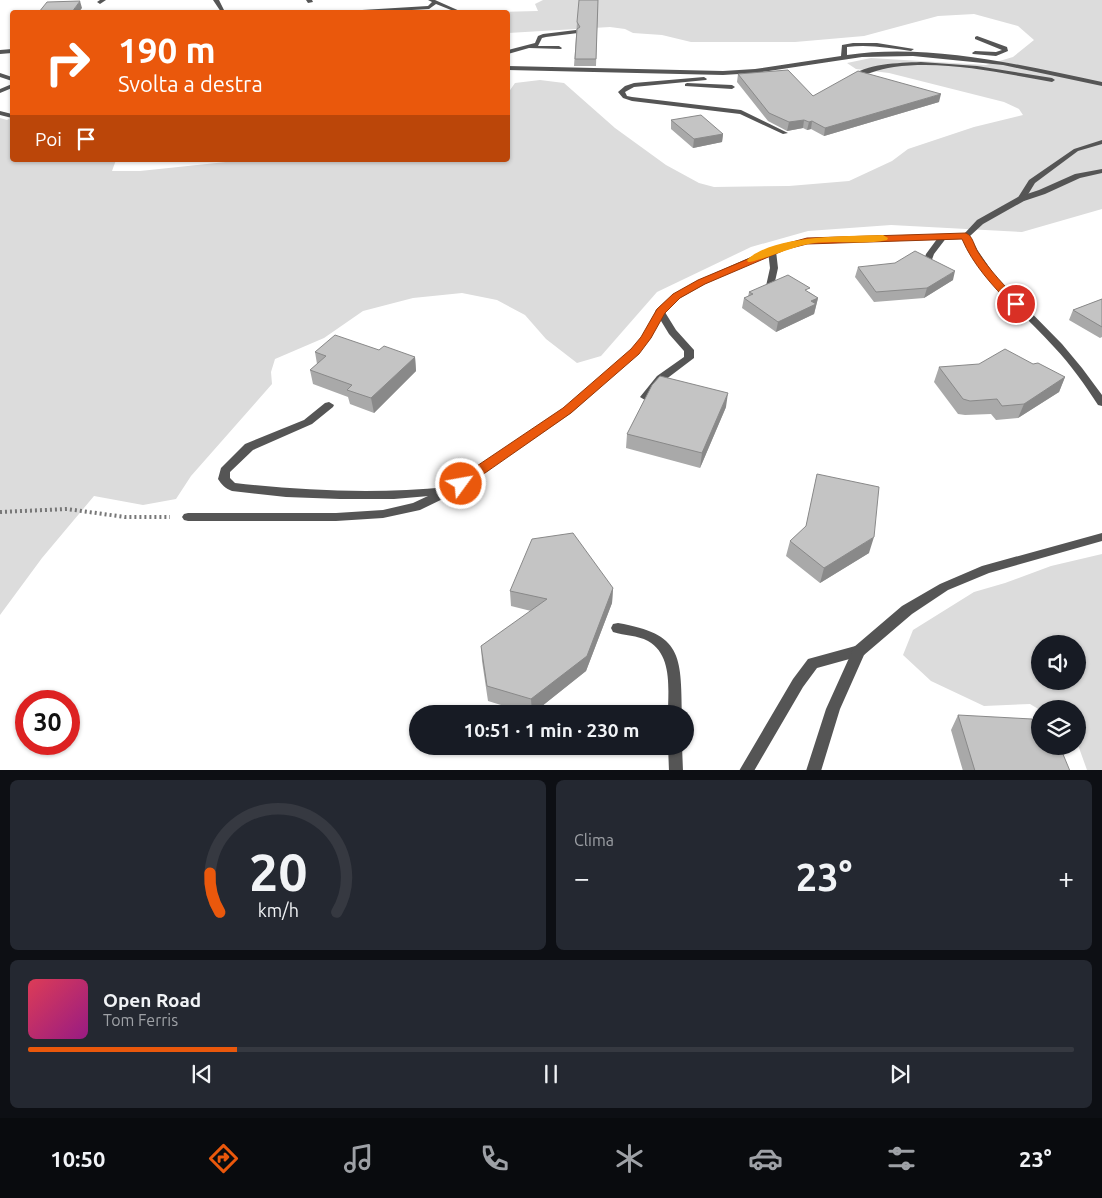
<!DOCTYPE html>
<html lang="it">
<head>
<meta charset="utf-8">
<style>
	:root { --surface:#171b24; --page:#242831; --text:#f1f3f6; --muted:#9ea1a6; --line:#363941; --accent:#ea580c }
	body { margin:0; font-family:Ubuntu,sans-serif; background:var(--page); color:var(--text); height:100vh; display:flex; flex-direction:column; font-size:19px; white-space:nowrap }
	* { box-sizing:border-box; margin:0 }
	p { font-size:16px; color:var(--muted) }
	.icon { flex:none; width:28px; height:28px; fill:none; stroke:currentColor; stroke-width:2; stroke-linecap:round; stroke-linejoin:round }
	.map { position:relative; height:770px; overflow:hidden }
	.side { display:flex; flex-direction:column; gap:10px; padding:10px; background:#0d0f14; flex:1 }
	.side>* { flex:none }
	.top-card { position:absolute; left:10px; top:10px; width:500px; height:152px; border-radius:5px; box-shadow:0 1px 4px #0004; background:#ea580c; color:#fff; overflow:hidden }
	.tools { position:absolute; left:1031px; top:635px; display:grid; gap:10px }
	.tools a { display:grid; place-items:center; width:55px; height:55px; border-radius:50%; background:var(--surface); box-shadow:0 1px 4px #0004; font-size:25px }
	.speed { position:absolute; left:15px; top:690px; display:flex; gap:10px; font-size:25px; font-weight:700; text-align:center }
	.speed>* { display:grid; place-content:center; width:65px; height:65px; border-radius:50%; background:var(--surface); box-shadow:0 1px 4px #0004; line-height:1 }
	.speed .limit { border:8px solid #d22; background:#fff; color:#111 }
	.pin { position:absolute; display:grid; place-items:center; width:42px; height:42px; color:#fff; margin:-21px; border:2px solid #fff; border-radius:50%; box-shadow:0 1px 5px #0007 }
	.me { position:absolute; width:55px; margin:-28px; rotate:58deg; stroke-linejoin:round; filter:drop-shadow(0 0 4px #0008) }
	.turn { display:flex; align-items:center; gap:18px; height:105px; padding:0 25px; font-size:22px }
	.turn .icon { width:65px; height:65px; stroke-width:2.5 }
	.turn b { display:block; font-size:35px; line-height:42px }
	.then { display:flex; align-items:center; height:48px; padding:0 25px; background:#0003; gap:10px; font-size:19px }
	.big { font-size:38px; font-weight:700; line-height:1.1 }
	.side .widget { flex:1; display:flex; flex-direction:column; justify-content:center; gap:8px; min-width:0; padding:0 18px; border-radius:8px; background:var(--page) }
	.side .dial { align-items:center; gap:0 }
	.dial svg { height:130px; overflow:visible; fill:none; stroke:var(--line); stroke-width:7; stroke-linecap:round; text-anchor:middle }
	.dial text { fill:var(--text); stroke:none }
	.song { display:flex; align-items:center; gap:15px }
	.cover { width:60px; height:60px; border-radius:8px; background:linear-gradient(135deg,hsl(350 70% 55%),hsl(310 70% 35%)) }
	.played { height:5px; border-radius:2px; background:linear-gradient(90deg,var(--accent) 20%,var(--line) 20%) }
	.keys { display:flex; justify-content:space-around; direction:ltr }
	.heat { display:flex; justify-content:space-between; align-items:center; font-size:28px; direction:ltr }
	.side .tiles { flex:1; display:grid; gap:10px; grid-template-columns:1fr 1fr }
	.widget:last-child { grid-column:span 2 }
	.trip { position:absolute; left:409px; top:705px; width:285px; height:50px; border-radius:25px; background:var(--surface); box-shadow:0 1px 4px #0004; font-weight:700; line-height:50px; text-align:center }
	.menu { display:flex; height:80px; justify-content:space-around; align-items:center; background:#090b0e; color:var(--muted) }
	.menu .icon { width:35px; height:35px }
	.menu .on { color:var(--accent) }
	.menu b { font-size:22px; color:var(--text) }
	.map>svg:first-child { display:block }
	.green { fill:#dcdcdc; fill-rule:evenodd }
	.lines { fill:none; stroke-linecap:round; stroke-linejoin:round }
	.path { stroke:#777; stroke-width:4; stroke-dasharray:2 3; stroke-linecap:butt }
	.service { fill:#555; fill-rule:evenodd }
	.minor { fill:#555; fill-rule:evenodd }
	.wall { fill:#a9a9a9 }
	.shaded-wall { fill:#898989 }
	.building { fill:#c4c4c4; stroke:#898989 }
	.route { fill:#ea580c; stroke:#983908 }
	.slow { fill:#f59e0b }
</style>
</head>
<body>
<div class="map">
<svg width="1102" height="771" viewBox="0 0 1102 771">
	<rect width="100%" height="100%" fill="#fff"/>
	<path class="green" d="M543,0H1102V209L1022,232L891,225L808,231L751,247L657,292L601,356L577,363L546,339L525,315L497,300L462,293L413,298L363,311L324,338L275,359L271,372L272,384L191,476L176,499L143,505L94,496L42,558L0,615V118L7,120L12,117V160H116L112,171H140L245,160H508V132L510,126L508,93L515,83L540,80L564,83L615,128L666,165L699,183L714,187L789,186L849,181L892,161L908,149L974,127L1023,115L1019,109L1004,102L889,73L856,69L847,63L871,58L986,65L1013,57L1034,40L1018,26L974,14L938,16L864,36L795,42H691L662,35L633,33L625,29L610,27L508,33V12H501L538,11L535,4Z
		M1102,554V770H1087L1078,745V709L1040,710L1030,704L984,706L931,681L903,655L913,630L974,592L1005,583L1051,566ZM1040,644H1078V681H1040Z"/>
	<g class="lines">
		<path class="path" d="M0,512L67,509L125,517H170"/>
		<path class="service" d="M100,0H106L100,4L97,2Z
			M213,0H219L225,12H221Z
			M306,0H312L313,2L308,3Z
			M428,0H435L462,12H456L436,4L429,9L377,12H359L362,10L428,6L432,2Z
			M576,30L578,31V33L546,37L542,38L538,46H559L562,48L561,49L529,48L508,54V50L535,43L538,36L543,34Z
			M977,36L1007,47L1008,51L996,56L973,54L972,53L975,51L996,52L1002,50L975,39V37Z
			M853,43H877L914,49L911,51C890,48 868,44 847,47V55C929,43 1022,65 1102,82V86L1003,65L913,56L862,57L755,73L723,75L508,70V66L723,71L755,69L841,56L842,45Z
			M12,49V53L0,54V50Z
			M921,62L977,66L1052,78L1055,80L1052,82C1001,73 946,60 894,67C878,69 865,75 850,80L847,78C868,63 897,63 921,62Z
			M0,73L12,77V81L0,77Z
			M704,77L707,79L706,80L634,87L625,92L627,96L632,97L741,110L788,133L783,134L740,114L632,101L623,98L618,92L625,86L634,83Z
			M687,83L732,85L735,87L732,89L685,86V84Z
			M12,84V88L0,93V89Z
			M0,111L12,114V118L0,115Z
			M1102,140V144L1078,151L1035,183L1024,201H1018L1017,199L1029,180L1074,149Z
			M940,235H946L947,237L934,254L930,265H924L923,263L926,254Z
			M769,249H772L776,251L778,268L774,286L770,289L766,286L770,268L768,251Z
			M660,308L663,309L676,330L694,350V358L665,380L649,399L645,400L640,397L657,376L684,357V351L669,334L655,311Z
			M329,402L334,405L333,407L312,424L253,450L230,472V478L235,483C306,491 377,494 448,487L452,488L454,491L452,494L394,499H340L286,497L232,491C226,489 221,484 218,479L221,468L245,444L304,420L325,403Z
			M618,623C682,634 681,655 682,714H668C668,690 673,655 648,641C637,635 625,636 613,632L611,628L613,624Z
			M859,645L864,647L866,651L864,655L817,668L803,687L754,771H739L793,679L808,659Z
			M668,746H682L683,771H669Z"/>
		<path class="minor" d="M1102,169V173L1080,178L1045,194L1024,201L983,224L970,236L978,251L996,277L1062,344L1082,368L1102,395V406L1098,405C1085,385 1071,365 1054,347C1022,312 984,283 963,239L807,243L775,253L705,284L680,298L664,312L651,338L638,353L571,413L453,494L420,510L383,518L336,521H188L184,520L182,517L184,514L188,513H336L383,510L413,503L445,488L563,409L632,349L642,337L657,309L674,294L699,280L769,249L807,239L964,234L977,220L1018,197L1039,190L1075,174Z
			M1102,533V541L989,573L948,590L912,614L864,655L840,709L821,771H806L826,709L854,647L902,606L940,584L982,566Z"/>
	</g>
	<path class="wall" d="M598,0L596,66H574L577,22Z
		M738,74L813,96L939,102L824,136L811,129L807,130L803,128L787,131L768,121L737,82Z
		M671,120L723,134L722,142L693,148L671,129Z
		M858,267L953,280L924,298L874,302L855,277Z
		M749,292H809L818,298L814,314L776,332L742,308L744,298L748,297Z
		M1102,299V337L1100,338L1069,320L1073,310Z
		M379,350L415,357L416,371L374,413L350,404L348,397L313,384L310,370L317,364L315,352Z
		M1033,364L1065,377L1059,392L1018,418L996,420L991,414L965,415L958,414L934,382L939,367Z
		M726,407L700,468L626,448L627,434Z
		M817,474L869,553L820,583L786,556L790,541L806,527Z
		M613,588L612,603L586,671L532,714H530L488,701L482,661L481,646L531,611L511,606L510,591Z
		M958,715L1040,746L1070,771H963L951,730Z"/>
	<path class="shaded-wall" d="M80,1L82,8L79,12H72Z
		M941,94L939,102L824,136L825,128Z
		M804,120L803,128L787,131L789,122Z
		M812,121L811,129L807,130L809,122Z
		M723,134L722,142L693,148L694,139Z
		M955,271L953,280L924,298L927,288Z
		M818,298L814,314L776,332L778,322L811,301Z
		M415,357L416,371L374,413L371,398Z
		M1065,377L1059,392L1018,418L1024,404Z
		M728,393L726,407L700,468L702,453Z
		M874,537L869,553L820,583L824,568Z
		M613,588L612,603L586,671L532,714L531,699Z"/>
	<path class="building" d="M579,0H598L596,59H575L577,29L580,27L577,22Z
		M80,1L72,12H39L47,2Z
		M788,70L813,96L858,71L941,94L825,128L812,121L809,122L804,120L789,122L769,113L738,74Z
		M701,115L723,134L694,139L671,120Z
		M915,251L955,271L927,288L876,292L858,267L895,263Z
		M788,275L810,288L805,290L818,298L811,301L816,304L778,322L744,298L753,294L749,292Z
		M1102,299V327L1073,310Z
		M335,335L379,350L384,346L415,357L371,398L347,390L352,385L310,370L326,356L315,352Z
		M1005,349L1033,364L1038,363L1065,377L1024,404L1002,406L997,399L970,401L963,399L939,367L979,364Z
		M660,376L728,393L702,453L627,434L652,385Z
		M817,474L879,487L874,537L824,568L790,541L806,526Z
		M573,533L613,588L587,656L531,699L487,686L481,646L547,599L510,591L532,539Z
		M958,715L1032,719L1040,742V746L1060,747L1070,771H975Z"/>
	<path class="route" d="M966,233C973,236 974,246 978,252C990,271 1005,286 1020,302V306H1012C993,286 973,265 962,239L807,244L787,249L705,284L680,298L665,313L651,338L639,354L571,413L465,487H456L454,484L456,480L563,408L631,349L641,337L657,309L673,294L698,280L781,245L807,238Z"/>
	<path class="slow" d="M883,235L888,238L887,240C860,246 830,238 804,245C794,247 753,263 748,262L747,260C772,235 849,236 883,235Z"/>
</svg>
<div class="tools">
<a><svg class="icon" aria-label="sound" viewBox="0 0 24 24"><path d="M4 9h4l5-4v14l-5-4H4zM17 9q2 3 0 6"/></svg></a>
<a><svg class="icon" aria-label="layers" viewBox="0 0 24 24"><path d="M12 4l9 5-9 5-9-5zM3 14l9 5 9-5"/></svg></a>
</div>
<div class="speed"><div class="limit">30</div></div>
<div class="pin" style="left:1016px;top:304px;background:#d93025"><svg class="icon" aria-label="arrive" viewBox="0 0 24 24"><path d="M6 21V4h12l-3 4 3 4H6"/></svg></div>
<svg class="me" style="left:461px;top:484px" viewBox="-20 -20 40 40"><circle r="17" fill="#ea580c" stroke="#fff" stroke-width="3"/><path d="M0-11L8 9 0 5-8 9z" fill="#fff"/></svg>
<div class="trip">10:51 · 1 min · 230 m</div>
<div class="top-card">
<div class="turn"><svg class="icon" aria-label="right" viewBox="0 0 24 24"><path d="M7 20v-9h11M14 6l5 5-5 5"/></svg><div><b>190 m</b>Svolta a destra</div></div>
<div class="then">Poi<svg class="icon" aria-label="arrive" viewBox="0 0 24 24"><path d="M6 21V4h12l-3 4 3 4H6"/></svg></div>
</div>
</div>
<section class="side">
<div class="tiles">
<div class="widget dial"><svg viewBox="0 0 100 80">
<path d="M14 69A42 42 0 1 1 86 69"/>
<path d="M14 69A42 42 0 0 1 8 45" stroke="#ea580c"/>
<text x="50" y="56" font-size="32" font-weight="700">20</text>
<text x="50" y="72" font-size="11">km/h</text>
</svg></div>
<div class="widget"><p>Clima</p>
<div class="heat"><a>−</a><b class="big">23°</b><a>+</a></div>
</div>
<div class="widget">
<div class="song"><i class="cover"></i><div><b>Open Road</b><p>Tom Ferris</p></div></div>
<div class="played"></div>
<div class="keys"><svg class="icon" aria-label="previous" viewBox="0 0 24 24"><path d="M18 5L8 12l10 7zM5 5v14"/></svg><svg class="icon" aria-label="pause" viewBox="0 0 24 24"><path d="M8 5v14M16 5v14"/></svg><svg class="icon" aria-label="next" viewBox="0 0 24 24"><path d="M6 5l10 7-10 7zM19 5v14"/></svg></div>
</div>
</div>
</section>
<nav class="menu">
<b>10:50</b>
<svg class="icon on" aria-label="directions" viewBox="0 0 24 24"><path d="M12 3l9 9-9 9-9-9zM9 14v-3h6M13 9l2 2-2 2"/></svg>
<svg class="icon" aria-label="music" viewBox="0 0 24 24"><path d="M9 18V5l10-2v13"/><circle cx="6" cy="18" r="3"/><circle cx="16" cy="16" r="3"/></svg>
<svg class="icon" aria-label="phone" viewBox="0 0 24 24"><path d="M5 4h4l2 5-3 2q2 4 5 5l2-3 5 2v4C11 20 4 13 5 4z"/></svg>
<svg class="icon" aria-label="climate" viewBox="0 0 24 24"><path d="M12 3v18M4 7l16 10M4 17L20 7"/></svg>
<svg class="icon" aria-label="car" viewBox="0 0 24 24"><path d="M5 17H2v-5l4-1 3-4h7l3 4 3 1v5h-3M9 17h6M6 11h13"/><circle cx="7" cy="17" r="2"/><circle cx="17" cy="17" r="2"/></svg>
<svg class="icon" aria-label="filters" viewBox="0 0 24 24"><path d="M4 7h16M4 17h16"/><circle cx="9" cy="7" r="2"/><circle cx="15" cy="17" r="2"/></svg>
<b>23°</b>
</nav>
</body>
</html>
